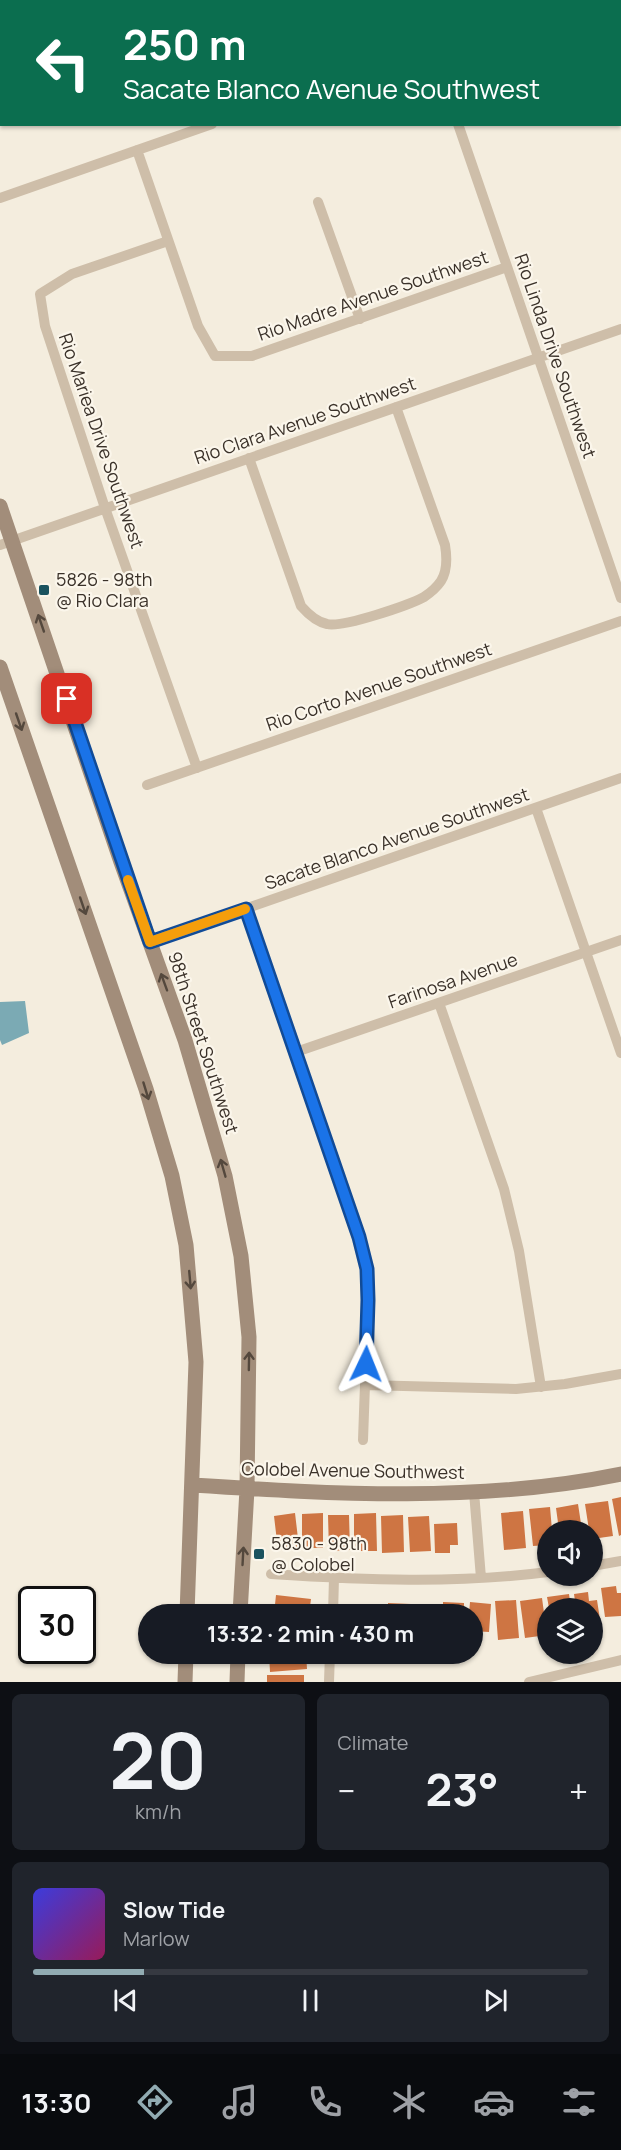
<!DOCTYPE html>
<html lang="en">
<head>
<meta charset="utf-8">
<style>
	:root { --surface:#171b24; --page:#20242c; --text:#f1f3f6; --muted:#9ea1a6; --line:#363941; --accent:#91abb2 }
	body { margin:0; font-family:Manrope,sans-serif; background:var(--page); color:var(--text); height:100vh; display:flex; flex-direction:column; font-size:22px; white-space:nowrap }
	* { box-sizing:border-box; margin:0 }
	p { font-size:20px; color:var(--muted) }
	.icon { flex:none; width:33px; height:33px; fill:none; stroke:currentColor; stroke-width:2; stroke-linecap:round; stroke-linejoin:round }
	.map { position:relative; height:1682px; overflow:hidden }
	.drawer { display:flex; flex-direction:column; gap:12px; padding:12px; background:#0d0f14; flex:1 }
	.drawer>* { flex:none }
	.guide { position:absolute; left:0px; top:0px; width:621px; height:126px; box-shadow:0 2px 4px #0004; background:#0b6e4f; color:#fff; overflow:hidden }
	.controls { position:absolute; left:537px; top:1520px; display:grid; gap:12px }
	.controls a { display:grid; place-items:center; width:66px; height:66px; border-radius:50%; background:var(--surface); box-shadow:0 2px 4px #0004; font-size:30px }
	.speed { position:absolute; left:18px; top:1586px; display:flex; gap:12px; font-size:30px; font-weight:700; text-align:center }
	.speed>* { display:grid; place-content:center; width:78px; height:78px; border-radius:50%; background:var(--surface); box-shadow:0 2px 4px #0004; line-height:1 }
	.speed .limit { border:3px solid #111; border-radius:9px; background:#fff; color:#111 }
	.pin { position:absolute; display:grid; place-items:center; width:51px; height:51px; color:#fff; margin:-26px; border-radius:12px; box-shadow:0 3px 9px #0006 }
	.me { position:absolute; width:66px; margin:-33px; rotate:2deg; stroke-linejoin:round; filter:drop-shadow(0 0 4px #0008) }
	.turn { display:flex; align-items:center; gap:21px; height:126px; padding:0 24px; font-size:27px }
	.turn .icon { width:78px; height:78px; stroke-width:2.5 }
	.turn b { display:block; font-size:42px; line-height:51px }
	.big { font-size:45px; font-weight:700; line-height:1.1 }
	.drawer .card { flex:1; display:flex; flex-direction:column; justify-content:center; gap:9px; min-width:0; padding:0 21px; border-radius:9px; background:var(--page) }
	.drawer .dial { align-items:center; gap:0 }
	.dial b { font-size:78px; line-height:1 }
	.song { display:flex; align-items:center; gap:18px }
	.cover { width:72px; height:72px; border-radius:9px; background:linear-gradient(135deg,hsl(240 70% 55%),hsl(330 70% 35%)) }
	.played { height:6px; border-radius:3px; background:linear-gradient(90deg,var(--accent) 20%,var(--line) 20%) }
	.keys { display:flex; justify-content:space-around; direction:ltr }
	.heat { display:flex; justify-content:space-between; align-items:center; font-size:33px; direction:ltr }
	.drawer .tiles { flex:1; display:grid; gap:12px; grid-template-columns:1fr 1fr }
	.card:last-child { grid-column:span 2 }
	.trip { position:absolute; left:138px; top:1604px; width:345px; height:60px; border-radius:30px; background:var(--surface); box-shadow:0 2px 4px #0004; font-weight:700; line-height:60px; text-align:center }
	.tabs { display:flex; height:96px; justify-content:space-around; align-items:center; background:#090b0e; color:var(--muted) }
	.tabs .icon { width:42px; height:42px }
	.tabs .active { color:var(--accent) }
	.tabs b { font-size:27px; color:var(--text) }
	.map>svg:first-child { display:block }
	.water { fill:#7baab4 }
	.building { fill:#ce7543 }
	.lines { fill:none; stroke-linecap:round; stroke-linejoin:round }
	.street { stroke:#cebea9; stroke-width:10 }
	.secondary { stroke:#a28d7a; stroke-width:15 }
	.oneway { stroke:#54483d }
	.route-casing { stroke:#114b97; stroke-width:15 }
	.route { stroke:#1a73e8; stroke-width:10 }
	.slow { stroke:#f59e0b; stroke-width:10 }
	.poi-dot { fill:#1b535f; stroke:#fbf6eb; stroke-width:2 }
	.labels { text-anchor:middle; stroke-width:4.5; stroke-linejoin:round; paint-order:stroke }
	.street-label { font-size:18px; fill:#3a3129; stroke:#fbf6eb }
	.poi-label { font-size:18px; fill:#3a3129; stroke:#fbf6eb; text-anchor:start }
</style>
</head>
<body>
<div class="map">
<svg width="621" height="1682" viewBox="0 0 621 1682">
	<rect width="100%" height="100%" fill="#f4edde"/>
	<path class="water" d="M25,1001L29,1033L2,1045L0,1040V1002Z"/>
	<path class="building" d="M621,1497V1535L619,1536L612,1499Z
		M608,1501L613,1536L592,1539V1530H589L585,1504Z
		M578,1504L582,1530H559L556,1508Z
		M550,1507L552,1530H548V1545L533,1546L529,1509Z
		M523,1511L526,1548L504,1550L501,1513Z
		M295,1513L299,1547L278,1550L274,1516Z
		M323,1513V1548H302V1514Z
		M376,1513L377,1551H354V1514Z
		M328,1515H349L350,1550L329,1551Z
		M403,1515L404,1552L382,1553L381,1516Z
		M429,1516L431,1551L410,1552L408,1517Z
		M457,1523L458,1545H450V1553H435L434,1524Z
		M616,1586L617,1593H621V1616L605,1617L601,1588Z
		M588,1592L589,1601L597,1600L601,1626L592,1627V1608H576L574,1594Z
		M569,1594L571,1608H549L547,1597Z
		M276,1595L311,1599L309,1614H274Z
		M542,1598L547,1635L525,1638L520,1601Z
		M516,1600L519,1638L498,1640L495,1601Z
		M443,1602L464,1603V1614H443Z
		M470,1602L491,1604L489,1632L472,1631V1614H469Z
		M388,1603L411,1604L410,1614H388Z
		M383,1604V1614H361V1605Z
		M436,1604L437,1614H414V1605Z
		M269,1653H306L307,1669L270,1672Z
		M267,1675H304V1682H267Z"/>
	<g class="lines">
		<path class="street" d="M85,0V2
			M250,0V2
			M415,0V2
			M282,2L286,0
			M568,2L572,0
			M620,117L621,121
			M458,124L621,598
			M137,150L198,326L215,356H252L507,267
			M0,198L212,124
			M318,202L360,319
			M168,241L72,274L40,294L45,326L105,508L197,768
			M249,458L301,606C308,614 317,622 327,624C343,628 409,605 424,597C430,593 437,587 441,581C448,570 447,557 445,545L396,407
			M0,545L621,329
			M147,785L621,621
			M536,808L621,1053
			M246,909L359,1237L367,1269L368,1300L363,1440
			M150,942L621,778
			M439,1003L504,1189L519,1251L541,1387
			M296,1052L621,940
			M365,1385L516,1389L565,1384L621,1374
			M474,1492L481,1578
			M592,1566L621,1561
			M271,1574C363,1580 456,1584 548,1572
			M333,1614L334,1578
			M329,1682L330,1653
			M529,1682L621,1660"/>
		<path class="secondary" d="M0,506L121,862L185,1040L225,1176L241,1256L249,1337L247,1489L240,1614
			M0,667L146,1089L172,1176L186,1245L196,1362L187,1614
			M192,1485C334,1494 480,1503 621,1474
			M185,1682L186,1653
			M237,1682L238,1653"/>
	</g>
	<defs><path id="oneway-shaft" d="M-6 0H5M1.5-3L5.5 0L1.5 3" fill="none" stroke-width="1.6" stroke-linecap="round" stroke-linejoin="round" transform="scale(1.5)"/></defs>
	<g class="oneway">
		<use href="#oneway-shaft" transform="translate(41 623) rotate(-109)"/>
		<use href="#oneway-shaft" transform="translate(19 722) rotate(71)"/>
		<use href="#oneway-shaft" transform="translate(83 906) rotate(71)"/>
		<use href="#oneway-shaft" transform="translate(164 982) rotate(-110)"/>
		<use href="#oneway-shaft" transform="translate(146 1091) rotate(73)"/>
		<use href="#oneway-shaft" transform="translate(223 1168) rotate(-106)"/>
		<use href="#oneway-shaft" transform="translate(190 1280) rotate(85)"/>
		<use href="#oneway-shaft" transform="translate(249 1361) rotate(-89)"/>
		<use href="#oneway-shaft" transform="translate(243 1556) rotate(-87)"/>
	</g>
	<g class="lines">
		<defs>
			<path id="route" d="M67,699L150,942L246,909L359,1237L367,1269L368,1300L366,1364"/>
		</defs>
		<use href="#route" class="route-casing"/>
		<use href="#route" class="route"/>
		<path class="slow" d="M128,880L150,942L245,909"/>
	</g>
	<g class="poi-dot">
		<rect x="38" y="584" width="12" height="12" rx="3"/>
		<rect x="253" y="1548" width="12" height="12" rx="3"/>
	</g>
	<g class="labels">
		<g class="street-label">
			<text transform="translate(373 296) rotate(-19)" y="6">Rio Madre Avenue Southwest</text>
			<text transform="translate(555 356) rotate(71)" y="6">Rio Linda Drive Southwest</text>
			<text transform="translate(305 421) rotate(-19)" y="6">Rio Clara Avenue Southwest</text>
			<text transform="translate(101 441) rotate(71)" y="6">Rio Mariea Drive Southwest</text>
			<text transform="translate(379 687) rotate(-19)" y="6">Rio Corto Avenue Southwest</text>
			<text transform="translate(397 839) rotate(-19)" y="6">Sacate Blanco Avenue Southwest</text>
			<text transform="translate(453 981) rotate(-19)" y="6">Farinosa Avenue</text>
			<text transform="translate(203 1043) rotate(72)" y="6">98th Street Southwest</text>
			<text transform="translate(353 1471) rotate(1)" y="6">Colobel Avenue Southwest</text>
		</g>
		<g class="poi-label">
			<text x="56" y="586">5826 - 98th<tspan x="56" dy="21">@ Rio Clara</tspan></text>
			<text x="271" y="1550">5830 - 98th<tspan x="271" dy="21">@ Colobel</tspan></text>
		</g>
	</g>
</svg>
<div class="controls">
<a><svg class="icon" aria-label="sound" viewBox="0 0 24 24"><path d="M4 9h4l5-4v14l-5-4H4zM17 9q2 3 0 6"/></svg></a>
<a><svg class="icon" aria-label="layers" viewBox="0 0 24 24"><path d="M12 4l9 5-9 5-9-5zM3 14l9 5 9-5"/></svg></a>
</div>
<div class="speed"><div class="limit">30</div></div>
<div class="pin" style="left:67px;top:699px;background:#d93025"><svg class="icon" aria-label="arrive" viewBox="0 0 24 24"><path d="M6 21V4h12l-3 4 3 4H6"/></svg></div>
<svg class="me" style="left:366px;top:1364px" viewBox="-20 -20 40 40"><path d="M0-17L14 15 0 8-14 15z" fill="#1a73e8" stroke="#fff" stroke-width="4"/></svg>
<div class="trip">13:32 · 2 min · 430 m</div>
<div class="guide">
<div class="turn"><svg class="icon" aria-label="left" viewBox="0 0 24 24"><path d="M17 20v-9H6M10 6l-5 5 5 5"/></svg><div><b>250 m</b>Sacate Blanco Avenue Southwest</div></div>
</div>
</div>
<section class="drawer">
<div class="tiles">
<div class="card dial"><b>20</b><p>km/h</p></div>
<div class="card"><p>Climate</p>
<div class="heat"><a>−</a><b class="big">23°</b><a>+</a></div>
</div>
<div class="card">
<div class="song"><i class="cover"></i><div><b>Slow Tide</b><p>Marlow</p></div></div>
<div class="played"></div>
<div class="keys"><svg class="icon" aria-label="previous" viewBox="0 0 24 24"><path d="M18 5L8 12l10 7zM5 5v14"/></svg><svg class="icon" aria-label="pause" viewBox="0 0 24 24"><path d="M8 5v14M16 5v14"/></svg><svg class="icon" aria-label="next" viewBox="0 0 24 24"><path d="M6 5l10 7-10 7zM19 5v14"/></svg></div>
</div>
</div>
</section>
<nav class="tabs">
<b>13:30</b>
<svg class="icon active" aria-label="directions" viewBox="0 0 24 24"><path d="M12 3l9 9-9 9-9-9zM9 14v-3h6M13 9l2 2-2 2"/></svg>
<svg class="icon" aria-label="music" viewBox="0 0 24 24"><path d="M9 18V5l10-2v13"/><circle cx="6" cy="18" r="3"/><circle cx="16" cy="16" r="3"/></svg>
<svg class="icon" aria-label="phone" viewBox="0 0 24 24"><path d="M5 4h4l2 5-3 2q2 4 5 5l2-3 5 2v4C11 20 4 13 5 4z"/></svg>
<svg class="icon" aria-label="climate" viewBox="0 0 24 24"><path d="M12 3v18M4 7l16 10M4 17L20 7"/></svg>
<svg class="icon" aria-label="car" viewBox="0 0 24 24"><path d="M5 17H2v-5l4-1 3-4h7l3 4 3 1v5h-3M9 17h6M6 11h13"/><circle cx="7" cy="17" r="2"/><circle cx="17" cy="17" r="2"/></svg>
<svg class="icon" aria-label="filters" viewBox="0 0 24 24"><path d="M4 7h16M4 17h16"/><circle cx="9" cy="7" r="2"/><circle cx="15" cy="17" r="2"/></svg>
</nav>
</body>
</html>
